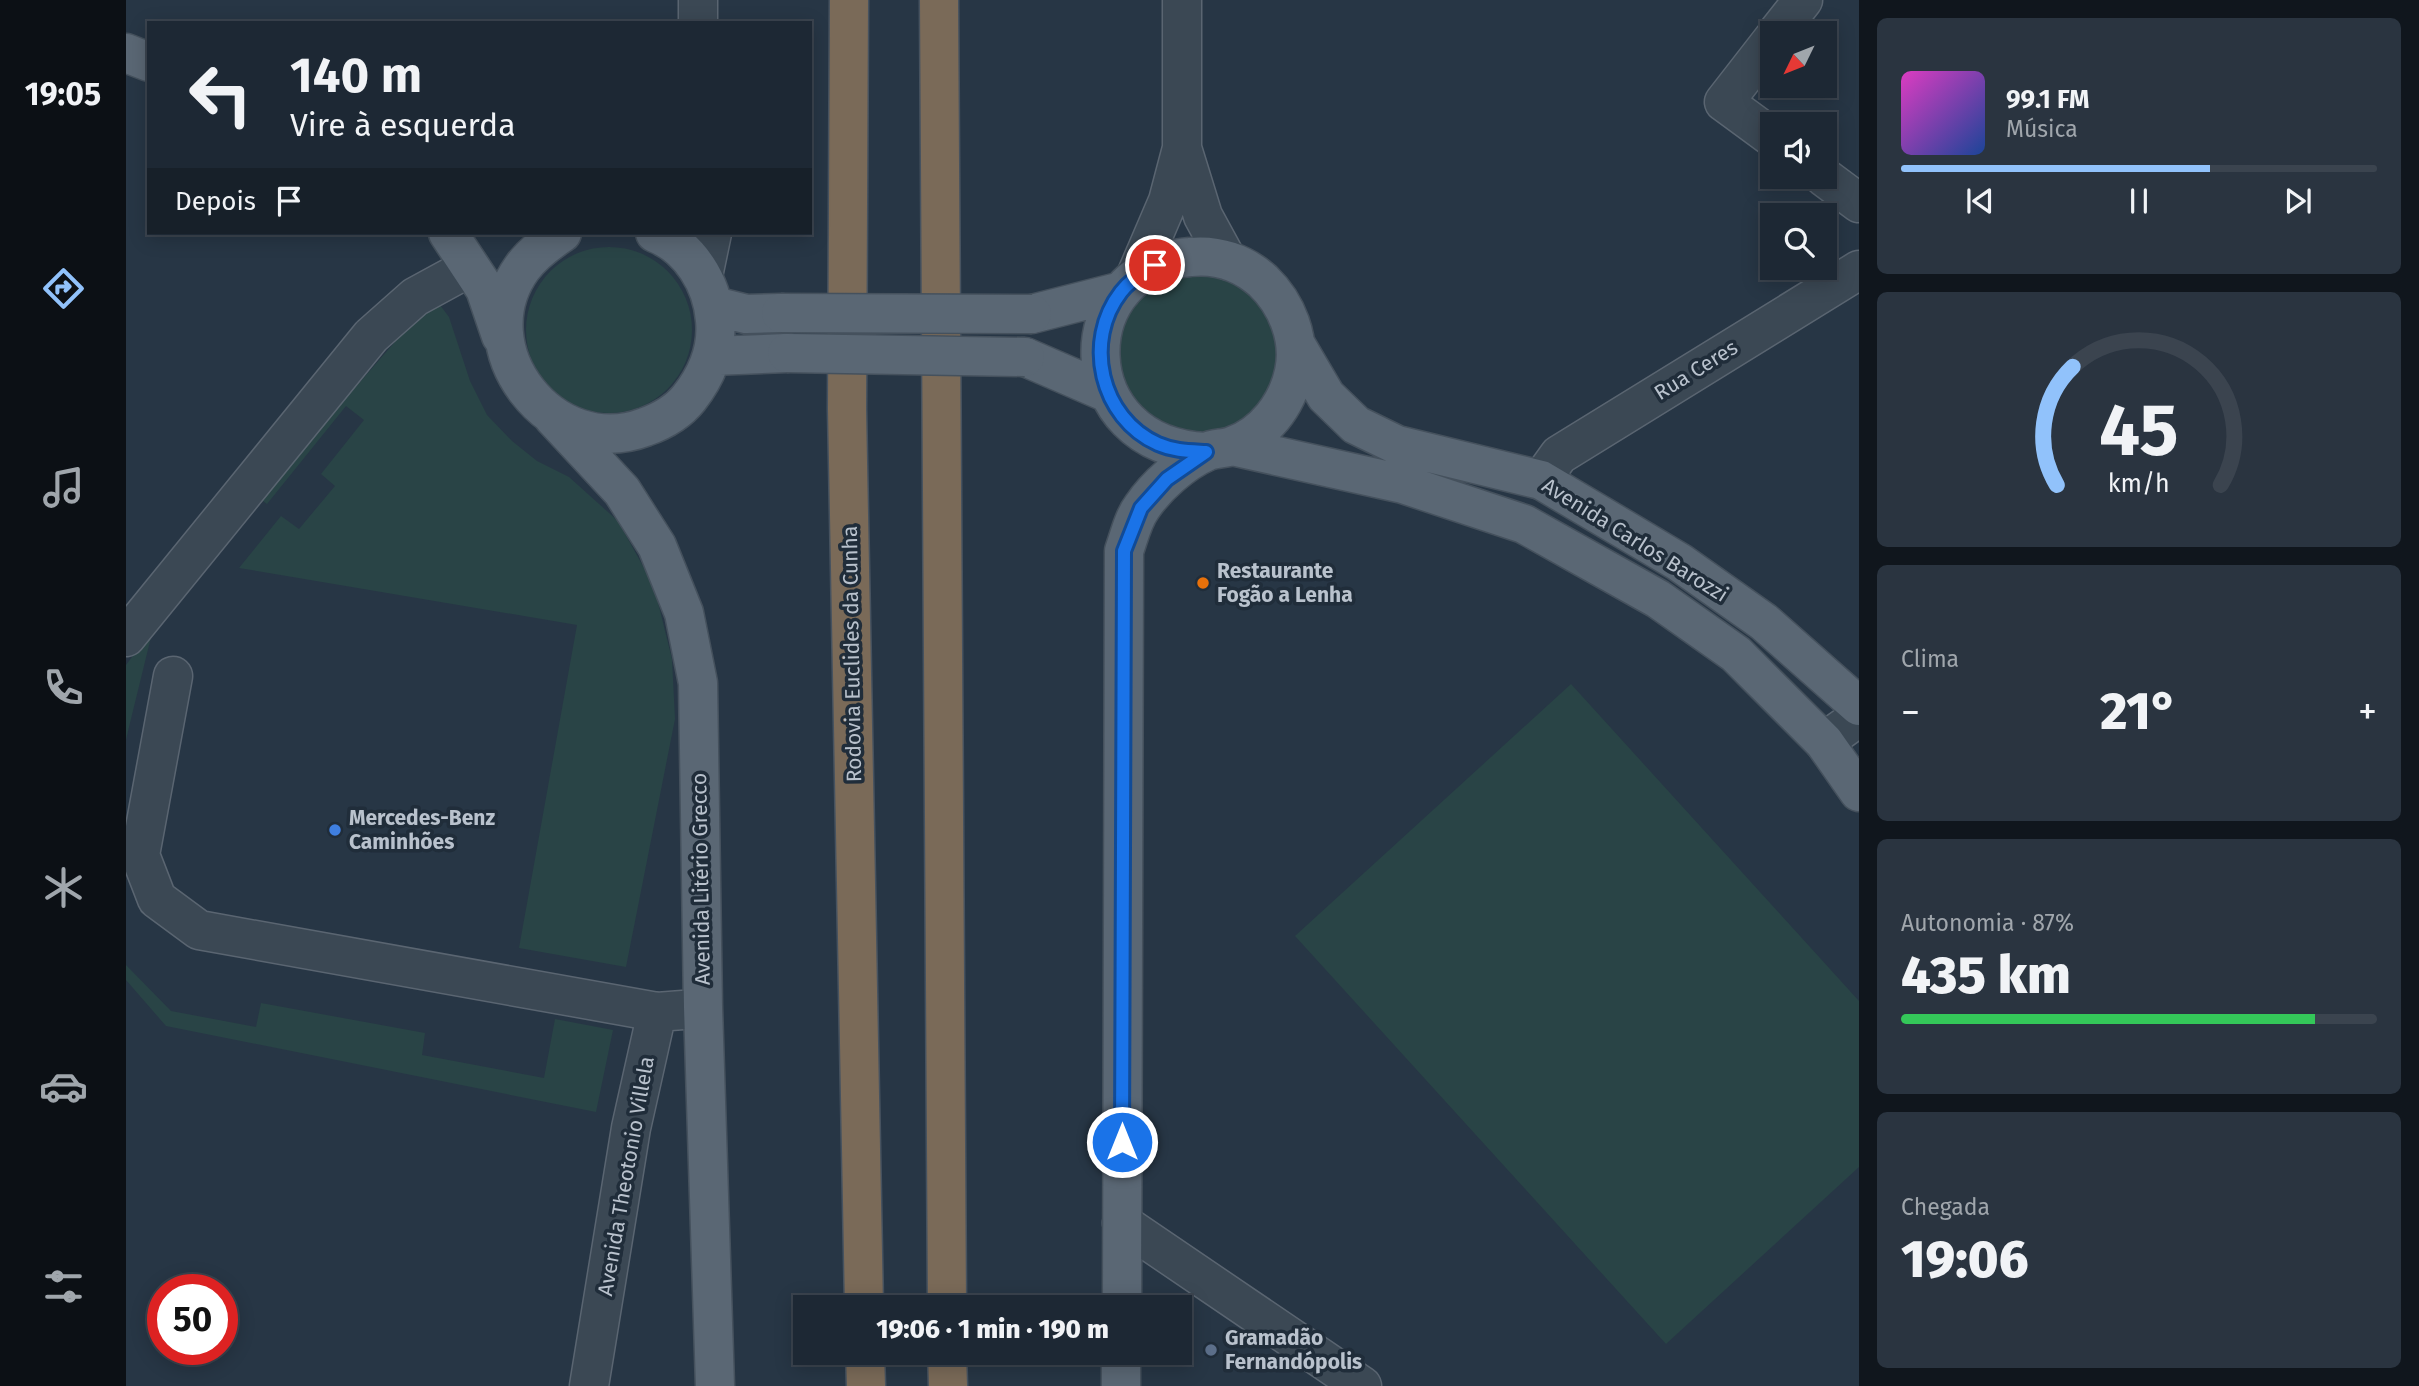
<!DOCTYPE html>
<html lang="pt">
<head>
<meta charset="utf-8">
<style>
	:root { --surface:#1d2834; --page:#2a3440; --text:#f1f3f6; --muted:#a0a6ac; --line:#3b444f; --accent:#91c2fb }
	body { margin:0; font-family:"Fira Sans",sans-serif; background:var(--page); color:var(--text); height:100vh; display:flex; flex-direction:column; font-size:26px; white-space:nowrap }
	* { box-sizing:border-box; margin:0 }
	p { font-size:23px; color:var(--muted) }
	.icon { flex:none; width:38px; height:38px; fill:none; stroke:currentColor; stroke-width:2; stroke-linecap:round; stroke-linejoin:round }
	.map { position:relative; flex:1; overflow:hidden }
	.sheet { display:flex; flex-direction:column; gap:18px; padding:18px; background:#10161d; width:560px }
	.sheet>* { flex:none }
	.banner { position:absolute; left:21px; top:21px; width:665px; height:214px; border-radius:0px; box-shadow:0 4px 18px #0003,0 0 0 2px var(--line); background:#1d2834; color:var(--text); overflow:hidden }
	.needle { width:46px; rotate:227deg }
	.buttons { position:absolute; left:1634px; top:21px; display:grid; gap:14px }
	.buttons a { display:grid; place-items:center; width:77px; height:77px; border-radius:0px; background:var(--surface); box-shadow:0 4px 18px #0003,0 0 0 2px var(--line); font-size:35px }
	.speed { position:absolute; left:21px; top:1274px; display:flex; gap:14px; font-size:35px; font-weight:700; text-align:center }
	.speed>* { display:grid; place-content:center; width:91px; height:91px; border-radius:50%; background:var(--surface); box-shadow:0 4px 18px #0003,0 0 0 2px var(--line); line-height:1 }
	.speed .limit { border:10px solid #d22; background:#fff; color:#111 }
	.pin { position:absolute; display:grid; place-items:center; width:60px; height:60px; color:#fff; margin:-30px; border:4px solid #fff; border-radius:50%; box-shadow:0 2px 7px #0007 }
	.me { position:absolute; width:77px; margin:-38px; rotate:0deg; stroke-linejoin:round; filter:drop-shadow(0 0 5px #0008) }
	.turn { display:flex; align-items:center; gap:24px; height:147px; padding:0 28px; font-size:32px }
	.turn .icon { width:91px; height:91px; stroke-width:2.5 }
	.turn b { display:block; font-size:49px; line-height:60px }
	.then { display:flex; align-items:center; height:66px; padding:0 28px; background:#0003; gap:14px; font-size:26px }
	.big { font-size:52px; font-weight:800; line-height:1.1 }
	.sheet .widget { flex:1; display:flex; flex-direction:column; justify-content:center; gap:10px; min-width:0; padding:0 24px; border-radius:10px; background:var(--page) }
	.sheet .dial { align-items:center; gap:0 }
	.dial svg { height:182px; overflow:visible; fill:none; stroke:var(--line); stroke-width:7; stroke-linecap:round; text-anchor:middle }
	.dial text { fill:var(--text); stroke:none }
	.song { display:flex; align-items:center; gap:21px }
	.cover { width:84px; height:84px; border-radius:10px; background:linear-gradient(135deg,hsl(310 70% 55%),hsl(220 70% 35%)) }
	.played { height:7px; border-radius:4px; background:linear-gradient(90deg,var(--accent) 65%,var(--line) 65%) }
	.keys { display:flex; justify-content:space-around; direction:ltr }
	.heat { display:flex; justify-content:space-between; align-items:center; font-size:38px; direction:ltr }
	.charge { height:10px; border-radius:5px; background:linear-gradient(90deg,#34c759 87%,var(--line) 0) }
	.trip { position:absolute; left:667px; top:1295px; width:399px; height:70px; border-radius:0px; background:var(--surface); box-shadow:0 4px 18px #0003,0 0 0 2px var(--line); font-weight:800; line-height:70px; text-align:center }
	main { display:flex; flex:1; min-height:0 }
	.tabs { display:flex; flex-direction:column; width:126px; justify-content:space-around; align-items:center; background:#0c1015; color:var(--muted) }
	.tabs .icon { width:49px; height:49px }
	.tabs .active { color:var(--accent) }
	.tabs b { font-size:32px; color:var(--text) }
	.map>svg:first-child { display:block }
	.green { fill:#294446 }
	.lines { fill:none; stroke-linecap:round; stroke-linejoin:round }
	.minor-casing { stroke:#5a6571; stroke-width:41 }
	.major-casing { stroke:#45515d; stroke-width:41 }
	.highway-casing { stroke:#46525f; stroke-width:41 }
	.minor { stroke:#3b4854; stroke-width:38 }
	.major { stroke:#5a6774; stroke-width:38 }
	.highway { stroke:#7a6a58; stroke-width:38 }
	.major-bridge-casing { stroke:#45515d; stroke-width:41; stroke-linecap:butt }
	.major-bridge { stroke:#5a6774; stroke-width:38 }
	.route-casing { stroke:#114b97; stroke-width:18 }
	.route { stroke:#1a73e8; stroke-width:12 }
	.food-dot { fill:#e8710a; stroke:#202d3a; stroke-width:2.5 }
	.shop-dot { fill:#3f7fe0; stroke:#202d3a; stroke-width:2.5 }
	.service-dot { fill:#5c6f8a; stroke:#202d3a; stroke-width:2.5 }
	.labels { text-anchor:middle; stroke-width:7; stroke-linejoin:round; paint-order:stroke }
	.street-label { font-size:21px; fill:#b9c2cd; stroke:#202d3a }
	.poi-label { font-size:21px; font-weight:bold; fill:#b9c2cd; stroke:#202d3a; text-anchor:start }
</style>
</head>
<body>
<main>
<nav class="tabs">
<b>19:05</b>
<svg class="icon active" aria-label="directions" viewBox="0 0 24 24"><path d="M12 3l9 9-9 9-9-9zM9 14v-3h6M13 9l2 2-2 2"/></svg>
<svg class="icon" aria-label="music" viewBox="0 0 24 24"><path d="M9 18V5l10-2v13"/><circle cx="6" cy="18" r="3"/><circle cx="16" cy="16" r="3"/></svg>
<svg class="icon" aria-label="phone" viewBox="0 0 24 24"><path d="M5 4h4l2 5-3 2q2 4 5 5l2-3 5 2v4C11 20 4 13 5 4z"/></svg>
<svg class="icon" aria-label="climate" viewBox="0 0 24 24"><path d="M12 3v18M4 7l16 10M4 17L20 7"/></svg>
<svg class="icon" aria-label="car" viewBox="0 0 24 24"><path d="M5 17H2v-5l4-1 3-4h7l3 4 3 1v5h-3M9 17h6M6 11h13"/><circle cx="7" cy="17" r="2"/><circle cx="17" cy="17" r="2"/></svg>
<svg class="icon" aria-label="filters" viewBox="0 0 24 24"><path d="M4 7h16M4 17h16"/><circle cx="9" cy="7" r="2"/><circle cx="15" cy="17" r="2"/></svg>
</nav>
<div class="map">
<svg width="1733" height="1386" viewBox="0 0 1733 1386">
	<rect width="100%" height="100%" fill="#273645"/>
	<path class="green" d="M400 330a83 83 0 1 1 166 0a83 83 0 1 1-166 0Z
		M991 353a80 80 0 1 1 160 0a80 80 0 1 1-160 0Z
		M308,297L323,317L344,381L361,415L386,441L411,461L443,477L492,521L528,586L546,659L549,719L500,967L393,948L451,625L113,568L155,516L173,529L209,486L195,474L238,420L220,406L141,504L133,498Z
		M27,629L3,727L0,740V665Z
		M1445,684L1733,1001V1167L1540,1344L1169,936Z
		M0,965L45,1011L130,1027L135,1003L299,1033L296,1055L418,1078L429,1019L487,1030L470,1112L40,1026L0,980Z"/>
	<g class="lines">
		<defs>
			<path id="minor" d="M572,0V23
				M1651,33L1677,0
				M1647,39L1598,102L1647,138
				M1056,148L1077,216L1101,260
				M1698,177L1733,203
				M577,276L586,233
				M1009,278L1042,201L1056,148V0
				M1415,480L1433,455L1733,270
				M0,637L245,336L289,297L344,267
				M47,676L14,855L31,899L73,930L531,1012
				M1698,742L1733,717
				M996,1223L1236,1386
				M463,1386L505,1128L531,1012L557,1010"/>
			<path id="major" d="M0,53L23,62
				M322,233L359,289L375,336
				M436,233C421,243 407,253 396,268C338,349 427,462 519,427C536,421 552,412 563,398C581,375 592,350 589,320C586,283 564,247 529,233
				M588,306L620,314L655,313
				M906,314L996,291
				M1170,345L1200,396L1230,425L1271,445L1415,480L1553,562L1638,622L1733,706
				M587,356L661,353
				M899,357L982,393
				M427,417L496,491L531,546L558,613L572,683L577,1007L589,1386
				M1106,446L1277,484L1398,524L1532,599L1610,654L1698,742L1733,792
				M996,1307L998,551C1003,537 1007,519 1016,507C1030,486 1057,462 1080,452C1088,448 1098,449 1106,446C1138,435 1161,405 1168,372C1175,339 1161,304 1137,281C1117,263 1091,254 1064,257C943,267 941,446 1080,452
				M995,1386V1353"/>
			<path id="highway" d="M723,0L721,409L738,1307
				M813,0L821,1307
				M739,1353L740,1386
				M821,1353L822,1386"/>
		</defs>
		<use href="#minor" class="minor-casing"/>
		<use href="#major" class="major-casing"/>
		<use href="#highway" class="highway-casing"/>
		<use href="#minor" class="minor"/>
		<use href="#major" class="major"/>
		<use href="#highway" class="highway"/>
		<defs>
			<path id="major-bridge" d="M655,313L906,314
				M661,353L899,357"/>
		</defs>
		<use href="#major-bridge" class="major-bridge-casing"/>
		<use href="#major-bridge" class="major-bridge"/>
	</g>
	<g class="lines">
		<defs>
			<path id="route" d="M996,1142L998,551L1015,508L1041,479L1080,452C1064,451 1048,451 1032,444C974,418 957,341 995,292C1004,280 1017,273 1029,265"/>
		</defs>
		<use href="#route" class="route-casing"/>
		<use href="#route" class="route"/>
	</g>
	<circle class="food-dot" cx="1077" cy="583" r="7"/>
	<circle class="shop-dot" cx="209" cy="830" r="7"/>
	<circle class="service-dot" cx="1085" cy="1350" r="7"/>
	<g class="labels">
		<g class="street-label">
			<text transform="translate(1570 370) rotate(-32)" y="7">Rua Ceres</text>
			<text transform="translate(1509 540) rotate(32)" y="7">Avenida Carlos Barozzi</text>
			<text transform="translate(726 654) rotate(-91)" y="7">Rodovia Euclides da Cunha</text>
			<text transform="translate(575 879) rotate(-91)" y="7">Avenida Litério Grecco</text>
			<text transform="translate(500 1176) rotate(-80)" y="7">Avenida Theotonio Villela</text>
		</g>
		<g class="poi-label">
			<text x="1091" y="578">Restaurante<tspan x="1091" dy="24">Fogão a Lenha</tspan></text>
			<text x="223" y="825">Mercedes-Benz<tspan x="223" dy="24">Caminhões</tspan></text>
			<text x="1099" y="1345">Gramadão<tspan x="1099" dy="24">Fernandópolis</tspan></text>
		</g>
	</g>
</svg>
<div class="buttons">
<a><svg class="needle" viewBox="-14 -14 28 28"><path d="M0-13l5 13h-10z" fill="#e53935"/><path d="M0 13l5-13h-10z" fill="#a0a6ac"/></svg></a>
<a><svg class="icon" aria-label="sound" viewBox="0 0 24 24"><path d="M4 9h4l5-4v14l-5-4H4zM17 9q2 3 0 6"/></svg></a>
<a><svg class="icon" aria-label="search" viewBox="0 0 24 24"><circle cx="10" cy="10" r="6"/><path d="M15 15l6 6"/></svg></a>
</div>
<div class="speed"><div class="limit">50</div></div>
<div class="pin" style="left:1029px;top:265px;background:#d93025"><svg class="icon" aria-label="arrive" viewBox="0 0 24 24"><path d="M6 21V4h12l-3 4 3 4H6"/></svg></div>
<svg class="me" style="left:996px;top:1142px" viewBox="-20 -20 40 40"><circle r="17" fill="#1a73e8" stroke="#fff" stroke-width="3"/><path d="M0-11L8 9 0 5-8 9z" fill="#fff"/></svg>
<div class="trip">19:06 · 1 min · 190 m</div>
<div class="banner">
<div class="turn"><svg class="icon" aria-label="left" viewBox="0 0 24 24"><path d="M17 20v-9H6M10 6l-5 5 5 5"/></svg><div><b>140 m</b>Vire à esquerda</div></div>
<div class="then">Depois<svg class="icon" aria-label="arrive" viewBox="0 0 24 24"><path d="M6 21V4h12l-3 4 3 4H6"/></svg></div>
</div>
</div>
<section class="sheet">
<div class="widget">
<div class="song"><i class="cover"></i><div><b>99.1 FM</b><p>Música</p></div></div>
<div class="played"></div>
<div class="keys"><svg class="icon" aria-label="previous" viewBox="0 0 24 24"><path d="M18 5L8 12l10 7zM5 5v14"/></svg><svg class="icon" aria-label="pause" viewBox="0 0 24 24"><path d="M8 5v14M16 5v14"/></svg><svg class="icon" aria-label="next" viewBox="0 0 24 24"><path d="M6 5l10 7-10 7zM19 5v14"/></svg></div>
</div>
<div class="widget dial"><svg viewBox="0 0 100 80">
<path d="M14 69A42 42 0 1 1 86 69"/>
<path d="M14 69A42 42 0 0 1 21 17" stroke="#91c2fb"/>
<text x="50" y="56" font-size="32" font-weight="700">45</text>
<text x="50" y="72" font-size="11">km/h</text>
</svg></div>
<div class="widget"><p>Clima</p>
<div class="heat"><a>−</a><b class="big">21°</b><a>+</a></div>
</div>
<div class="widget"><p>Autonomia · 87%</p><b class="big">435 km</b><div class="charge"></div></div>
<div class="widget"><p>Chegada</p><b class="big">19:06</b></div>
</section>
</main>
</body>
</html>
